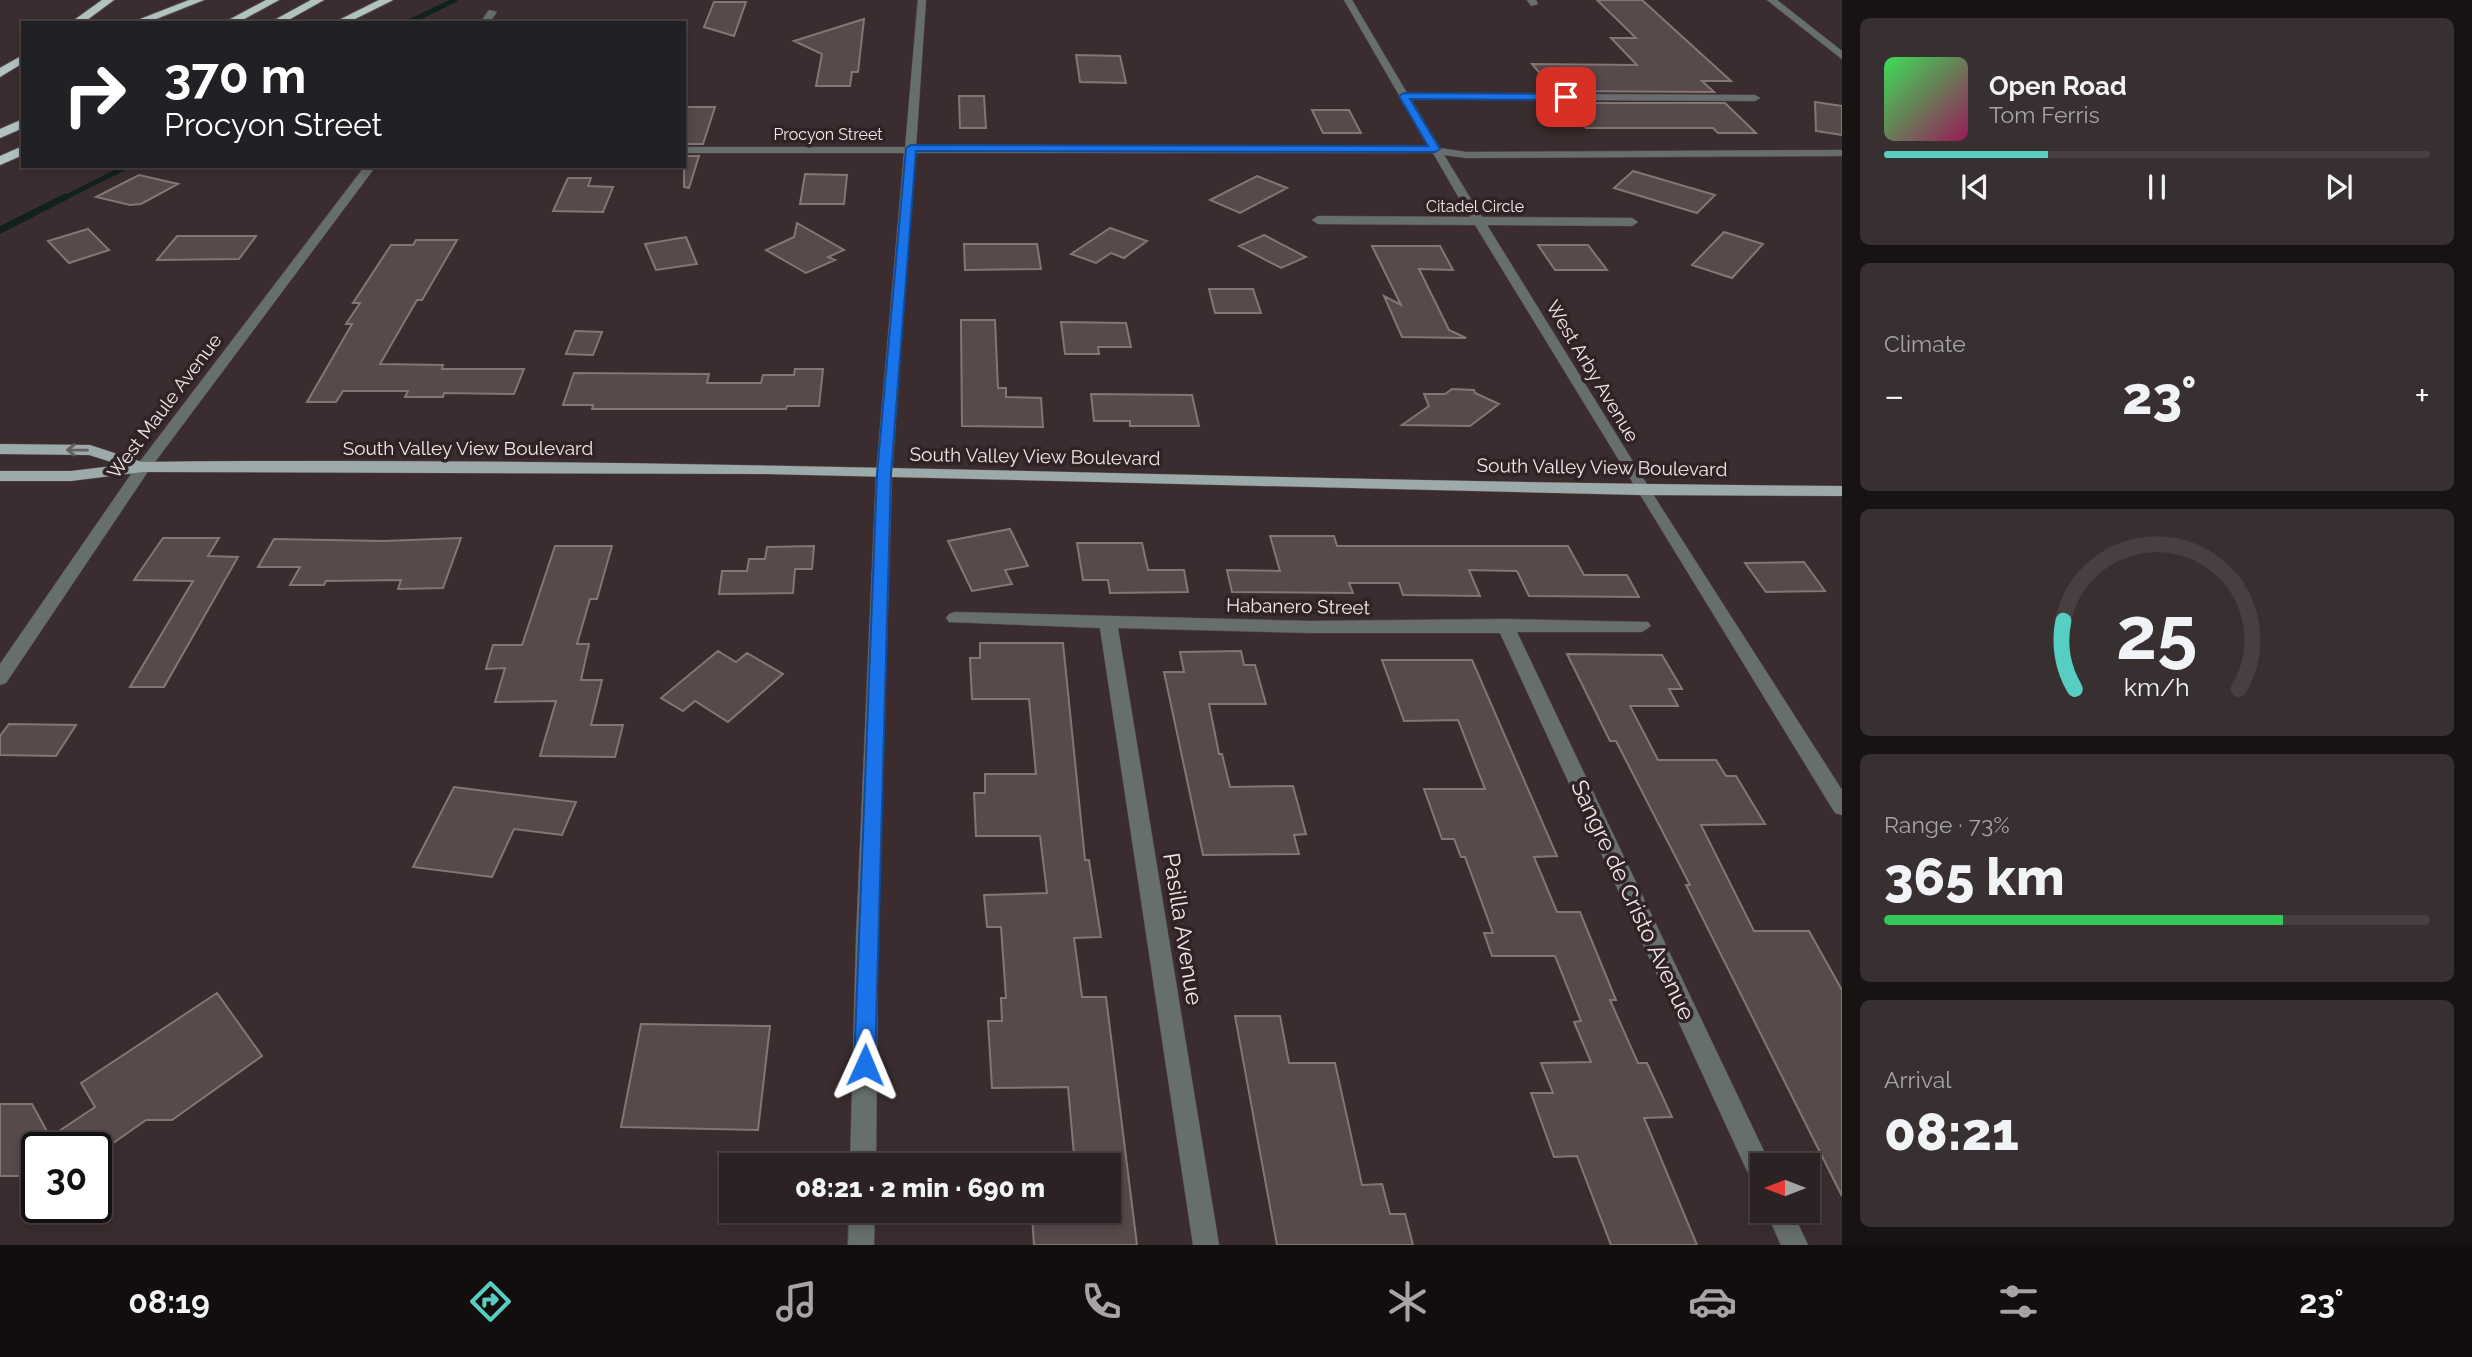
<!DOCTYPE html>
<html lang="en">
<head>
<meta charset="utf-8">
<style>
	:root { --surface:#2c2223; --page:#382f30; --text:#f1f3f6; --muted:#a6a4a6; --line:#483f41; --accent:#56cec2 }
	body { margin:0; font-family:Raleway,sans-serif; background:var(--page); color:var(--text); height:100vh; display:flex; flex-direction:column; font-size:26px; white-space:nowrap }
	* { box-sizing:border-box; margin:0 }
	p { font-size:23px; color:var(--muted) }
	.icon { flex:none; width:38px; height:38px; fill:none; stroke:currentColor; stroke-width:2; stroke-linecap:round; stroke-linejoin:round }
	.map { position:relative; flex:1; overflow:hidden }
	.drawer { display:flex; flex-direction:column; gap:18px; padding:18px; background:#181313; width:630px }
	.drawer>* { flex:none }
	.top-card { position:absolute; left:21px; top:21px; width:665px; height:147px; border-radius:0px; box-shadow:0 4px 10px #0003,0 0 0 2px var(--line); background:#202124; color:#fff; overflow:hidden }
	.needle { width:46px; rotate:270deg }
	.buttons { position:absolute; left:1750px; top:1153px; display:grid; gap:14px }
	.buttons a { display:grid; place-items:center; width:70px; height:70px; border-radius:0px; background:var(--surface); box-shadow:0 4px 10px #0003,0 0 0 2px var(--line); font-size:35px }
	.speed { position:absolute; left:21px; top:1132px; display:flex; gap:14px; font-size:35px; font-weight:700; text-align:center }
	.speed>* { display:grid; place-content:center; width:91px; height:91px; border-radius:50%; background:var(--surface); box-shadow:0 4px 10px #0003,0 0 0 2px var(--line); line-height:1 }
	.speed .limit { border:4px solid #111; border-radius:10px; background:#fff; color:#111 }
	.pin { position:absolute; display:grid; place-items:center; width:60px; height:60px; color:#fff; margin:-30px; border-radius:14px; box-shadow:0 4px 10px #0006 }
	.me { position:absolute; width:77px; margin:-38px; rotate:1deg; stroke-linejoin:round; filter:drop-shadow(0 0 5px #0008) }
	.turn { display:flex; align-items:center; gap:24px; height:147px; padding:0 28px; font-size:32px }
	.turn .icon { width:91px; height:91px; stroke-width:2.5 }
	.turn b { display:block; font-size:49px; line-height:60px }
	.big { font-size:52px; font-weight:800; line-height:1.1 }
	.drawer .widget { flex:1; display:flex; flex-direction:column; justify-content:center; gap:10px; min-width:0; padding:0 24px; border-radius:10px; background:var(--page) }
	.drawer .dial { align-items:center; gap:0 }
	.dial svg { height:182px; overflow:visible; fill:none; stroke:var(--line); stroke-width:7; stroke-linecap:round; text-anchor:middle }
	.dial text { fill:var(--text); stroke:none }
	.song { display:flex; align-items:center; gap:21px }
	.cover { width:84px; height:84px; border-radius:10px; background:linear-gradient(135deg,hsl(130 70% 55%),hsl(330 70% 35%)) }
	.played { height:7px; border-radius:4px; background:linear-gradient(90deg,var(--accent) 30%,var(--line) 30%) }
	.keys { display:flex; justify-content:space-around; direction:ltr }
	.heat { display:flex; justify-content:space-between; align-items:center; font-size:38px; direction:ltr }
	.charge { height:10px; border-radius:5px; background:linear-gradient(90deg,#34c759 73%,var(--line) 0) }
	.trip { position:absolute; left:719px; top:1153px; width:402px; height:70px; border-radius:0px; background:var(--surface); box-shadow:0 4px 10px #0003,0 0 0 2px var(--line); font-weight:800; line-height:70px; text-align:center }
	.tab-bar { display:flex; height:112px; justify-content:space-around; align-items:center; background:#120e0e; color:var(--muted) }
	.tab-bar .icon { width:49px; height:49px }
	.tab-bar .selected { color:var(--accent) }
	.tab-bar b { font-size:32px; color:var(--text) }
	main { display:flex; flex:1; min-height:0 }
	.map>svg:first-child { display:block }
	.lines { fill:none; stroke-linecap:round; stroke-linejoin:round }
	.stream-far1 { stroke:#112120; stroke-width:5 }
	.stream { stroke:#112120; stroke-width:7 }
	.building { fill:#58494b; stroke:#857577; stroke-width:2 }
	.minor-casing { stroke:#584b4d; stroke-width:1 }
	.major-casing { stroke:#584b4d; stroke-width:1 }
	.highway-casing { stroke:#584b4d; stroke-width:2 }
	.minor { fill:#676f6e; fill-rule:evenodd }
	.major { fill:#9caba9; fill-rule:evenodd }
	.highway { fill:#b1c3c0; fill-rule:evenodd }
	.oneway { stroke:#616060 }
	.route { fill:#1a73e8; stroke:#114b97; stroke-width:2 }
	.labels { text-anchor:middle; stroke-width:7; stroke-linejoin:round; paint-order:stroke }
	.far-street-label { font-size:16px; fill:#f0e7e8; stroke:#312325 }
	.street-label { font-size:19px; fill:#f0e7e8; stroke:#312325 }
	.near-street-label { font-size:23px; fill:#f0e7e8; stroke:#312325 }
</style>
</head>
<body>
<main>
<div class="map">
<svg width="1842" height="1245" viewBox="0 0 1842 1245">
	<rect width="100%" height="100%" fill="#3b2d2f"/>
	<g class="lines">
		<path class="stream-far1" d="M407,23L455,0
			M62,199L128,166"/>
		<path class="stream" d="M0,230L65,197"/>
	</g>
	<path class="building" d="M1597,0H1642L1731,81H1702L1714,92L1555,91L1532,64L1637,65L1611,38H1636Z
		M714,2H746L734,36L704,27Z
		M864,19L858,72H852L850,86H816L822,54L794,41Z
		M1076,55L1120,56L1126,83L1080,82Z
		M959,96H984L986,128H960Z
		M1815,102L1842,106V135L1816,131Z
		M1565,103H1725L1756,133H1718L1713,128H1586Z
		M684,107H715L703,144H684Z
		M1312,110H1349L1361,133H1323Z
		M684,156H699L689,188L684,187Z
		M1633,171L1715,195L1697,213L1614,188Z
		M805,174L847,175L844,204H800Z
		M139,175L178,184L141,204L130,205L96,197Z
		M1257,176L1287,188L1240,213L1210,200Z
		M568,178H591L588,186L613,187L603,212L553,211Z
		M797,223L844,250L828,257L835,260L806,273L766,250L794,237Z
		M1110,228L1147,241L1124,258L1111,253L1096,263L1071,254Z
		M88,229L109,250L69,263L48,241Z
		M1724,232L1763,244L1732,278L1692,265Z
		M1264,235L1306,257L1281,268L1239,246Z
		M177,236H256L239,259L157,260Z
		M686,237L697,264L656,270L645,244Z
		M416,240H457L422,300H417L380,364L443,365L442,369H524L514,394L444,393L443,397H405L408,391H343L336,402H307L352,324H346L360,303H353L391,245H413Z
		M964,244H1037L1041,269L965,270Z
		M1538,245H1588L1607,270H1555Z
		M1372,246H1440L1453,270L1419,269L1449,330L1466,338L1402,337L1384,296L1401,305Z
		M1209,289H1253L1261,313H1215Z
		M961,320H995L998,388H1006V397L1041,398L1043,427L962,426Z
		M1061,322L1126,323L1131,347H1098L1099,354H1065Z
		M575,331L602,332L593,355L566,354Z
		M795,369H823L819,406H787L786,409H592L593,405H563L574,373L709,374L707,383H761L763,375H794Z
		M1452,389L1474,390L1475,393L1499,404L1470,426L1402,425L1429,406L1424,394H1445Z
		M1091,394L1192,395L1199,426H1130V421H1094Z
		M1010,529L1028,566L1005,570L1012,584L972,591L948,541Z
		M1270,536H1334L1337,546H1568L1584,575H1627L1639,597L1529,596L1517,571L1469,570L1480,596L1403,595L1399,583H1349L1353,593L1232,592L1227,570L1280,571Z
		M163,538H219L208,556L238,557L164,687H130L193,581L134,580Z
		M461,538L443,588L398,589L401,580L326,581L324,585H290L300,567H258L274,539L384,541Z
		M1077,543H1142L1148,570H1184L1188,592L1110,593L1108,580H1083Z
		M555,546H612L597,599H590L577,644H589L581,680H602L591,725H623L615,757L540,756L556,701L495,702L505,668L486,669L493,645H522Z
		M814,546L812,569H795L793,593L719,594L722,571H747L749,559H765L767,547Z
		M1804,562L1825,591L1766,592L1745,563Z
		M980,643H1063L1085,860H1089L1101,937L1074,938L1082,997H1106L1137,1245H1034L1032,1216H1080L1079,1211H1110V1166H1075L1068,1087L992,1088L988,1021H1002L1001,998H1006L1001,927H987L984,895L1047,893L1040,836H976L974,793H985V774H1036L1029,699H972L970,658H980Z
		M718,651L736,662L747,653L783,674L728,722L695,701L683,711L661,698Z
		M1241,651L1244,665H1255L1266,704H1209L1219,754H1222L1230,787L1293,786L1306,834L1294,835L1299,854L1203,855L1164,672H1184L1180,652Z
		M1567,654L1662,655L1682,689H1669L1678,706H1630L1658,760H1716L1726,776H1736L1765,824L1701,825L1754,931H1809L1842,990V1196L1686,885H1690L1616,741H1610Z
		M1382,660H1472L1557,856L1534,857L1557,912H1580L1616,1000H1610L1638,1063H1647L1672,1117L1644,1118L1697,1245H1611L1577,1156L1554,1157L1531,1093H1553L1541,1063L1591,1062L1574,1022L1581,1021L1555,956H1492L1484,933H1493L1465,857H1461L1454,839H1442L1424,789H1485L1458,720L1404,721Z
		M9,724L76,725L56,756L0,755V736Z
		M454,787L501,793L576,802L562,835L514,829L492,877L413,867Z
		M217,993L262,1056L172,1120H146L106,1148H37V1176H0V1104H32L50,1137L95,1107L81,1083Z
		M1235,1016H1280L1289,1063H1335L1362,1185L1382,1184L1390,1214H1405L1413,1245H1277Z
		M641,1024L770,1026L758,1130L621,1127Z"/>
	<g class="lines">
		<defs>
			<path id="minor" d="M918,0H926L916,147H1429L1344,0H1352L1407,93L1755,95L1760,98L1755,101L1411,99L1440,148L1466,152L1842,150V156L1466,158L1444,155L1482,217L1632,218L1638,222L1632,226L1487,225L1661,507L1842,790V815L1835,813L1475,225L1318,224L1312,220L1318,216L1470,217L1433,153H915L892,474L878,939L876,1166H850L856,939L876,474L904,153H684V147H905Z
				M1527,0H1536L1538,4L1531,6Z
				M1767,0H1777L1842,51V59Z
				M489,10L497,12L489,23H480Z
				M365,166H376L149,470L6,683L0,685V664L138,464Z
				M955,612L1310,621L1505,619L1648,622L1651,626L1642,632H1517L1771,1166H1762V1187L1753,1184L1500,633H1310L1118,628L1219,1245H1193L1100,628L949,622L946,618L949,614Z
				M849,1211H875L874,1245H848Z
				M1766,1211H1792L1808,1245H1781Z"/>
			<path id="major" d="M0,444L90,445L142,462C709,455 1275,483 1842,486V496L1640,495L766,474L143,472L71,481H0V471H71L121,465L89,455L0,454Z"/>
			<path id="highway" d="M102,0H114L83,23H70Z
				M189,0H204L146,23H130Z
				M266,0H279L237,23H223Z
				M311,0H324L283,23H269Z
				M379,0H393L347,23H333Z
				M23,55V63L0,77V68Z
				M23,119V128L0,138V129Z
				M23,146V155L0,165V156Z"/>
		</defs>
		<use href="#minor" class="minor-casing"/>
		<use href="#major" class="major-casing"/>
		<use href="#highway" class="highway-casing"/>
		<use href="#minor" class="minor"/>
		<use href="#major" class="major"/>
		<use href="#highway" class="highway"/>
	</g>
	<defs><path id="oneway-shaft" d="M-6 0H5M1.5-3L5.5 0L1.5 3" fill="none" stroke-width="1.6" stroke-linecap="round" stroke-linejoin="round" transform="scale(1.75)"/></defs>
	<use class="oneway" href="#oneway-shaft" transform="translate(77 450) rotate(-179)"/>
	<path class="route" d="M1404,93L1566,94L1570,97L1566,100L1410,99L1440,149L1435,152L916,151L891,474L875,1065L872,1072L865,1075L857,1072L854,1065L877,474L906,148L911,145L1428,146L1399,96Z"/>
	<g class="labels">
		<g class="far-street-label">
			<text x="828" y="140">Procyon Street</text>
			<text x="1475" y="212">Citadel Circle</text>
		</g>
		<g class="street-label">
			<text transform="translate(1593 371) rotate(59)" y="7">West Arby Avenue</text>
			<text transform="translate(164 406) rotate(-53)" y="7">West Maule Avenue</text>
			<text x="468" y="455">South Valley View Boulevard</text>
			<text transform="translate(1035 456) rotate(1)" y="7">South Valley View Boulevard</text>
			<text transform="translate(1602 467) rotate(1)" y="7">South Valley View Boulevard</text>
			<text transform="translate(1298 606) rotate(1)" y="7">Habanero Street</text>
		</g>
		<g class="near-street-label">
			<text transform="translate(1633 900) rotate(65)" y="8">Sangre de Cristo Avenue</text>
			<text transform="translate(1183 929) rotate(81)" y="8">Pasilla Avenue</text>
		</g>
	</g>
</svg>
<div class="buttons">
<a><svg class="needle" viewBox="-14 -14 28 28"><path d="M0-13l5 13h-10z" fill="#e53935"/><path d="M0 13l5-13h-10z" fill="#a6a4a6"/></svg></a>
</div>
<div class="speed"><div class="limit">30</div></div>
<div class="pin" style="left:1566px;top:97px;background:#d93025"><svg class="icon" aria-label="arrive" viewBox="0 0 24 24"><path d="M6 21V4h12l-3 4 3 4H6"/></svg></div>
<svg class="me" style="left:865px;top:1065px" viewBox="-20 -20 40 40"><path d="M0-17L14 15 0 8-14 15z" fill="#1a73e8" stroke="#fff" stroke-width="4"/></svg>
<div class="trip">08:21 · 2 min · 690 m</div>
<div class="top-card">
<div class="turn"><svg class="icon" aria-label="right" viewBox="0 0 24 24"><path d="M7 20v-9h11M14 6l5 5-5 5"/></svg><div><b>370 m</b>Procyon Street</div></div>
</div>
</div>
<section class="drawer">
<div class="widget">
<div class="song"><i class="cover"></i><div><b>Open Road</b><p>Tom Ferris</p></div></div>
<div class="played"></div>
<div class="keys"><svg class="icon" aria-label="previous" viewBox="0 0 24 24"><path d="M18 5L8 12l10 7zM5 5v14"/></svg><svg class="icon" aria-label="pause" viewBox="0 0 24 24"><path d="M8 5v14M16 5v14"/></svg><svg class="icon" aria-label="next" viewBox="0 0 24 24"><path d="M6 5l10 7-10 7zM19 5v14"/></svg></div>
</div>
<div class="widget"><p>Climate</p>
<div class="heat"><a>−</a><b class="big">23°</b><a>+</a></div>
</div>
<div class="widget dial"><svg viewBox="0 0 100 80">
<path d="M14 69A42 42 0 1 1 86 69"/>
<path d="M14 69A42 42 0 0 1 9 39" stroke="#56cec2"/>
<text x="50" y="56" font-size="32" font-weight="700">25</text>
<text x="50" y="72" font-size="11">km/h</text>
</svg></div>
<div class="widget"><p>Range · 73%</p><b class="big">365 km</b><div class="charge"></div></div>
<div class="widget"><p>Arrival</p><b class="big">08:21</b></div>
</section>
</main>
<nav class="tab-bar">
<b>08:19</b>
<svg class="icon selected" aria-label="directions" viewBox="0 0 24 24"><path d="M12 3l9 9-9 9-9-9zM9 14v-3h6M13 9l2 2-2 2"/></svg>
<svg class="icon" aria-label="music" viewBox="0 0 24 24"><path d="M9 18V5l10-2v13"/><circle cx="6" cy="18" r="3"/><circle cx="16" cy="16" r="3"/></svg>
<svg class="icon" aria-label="phone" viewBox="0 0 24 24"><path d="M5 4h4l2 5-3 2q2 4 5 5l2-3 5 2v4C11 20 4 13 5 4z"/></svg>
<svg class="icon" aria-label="climate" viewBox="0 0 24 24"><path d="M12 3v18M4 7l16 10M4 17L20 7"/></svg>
<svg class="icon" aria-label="car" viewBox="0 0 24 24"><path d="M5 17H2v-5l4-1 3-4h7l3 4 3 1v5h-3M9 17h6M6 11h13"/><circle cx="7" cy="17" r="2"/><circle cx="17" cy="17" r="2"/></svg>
<svg class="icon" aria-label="filters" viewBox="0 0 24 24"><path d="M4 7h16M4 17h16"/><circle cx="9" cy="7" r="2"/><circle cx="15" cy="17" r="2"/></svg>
<b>23°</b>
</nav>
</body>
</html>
